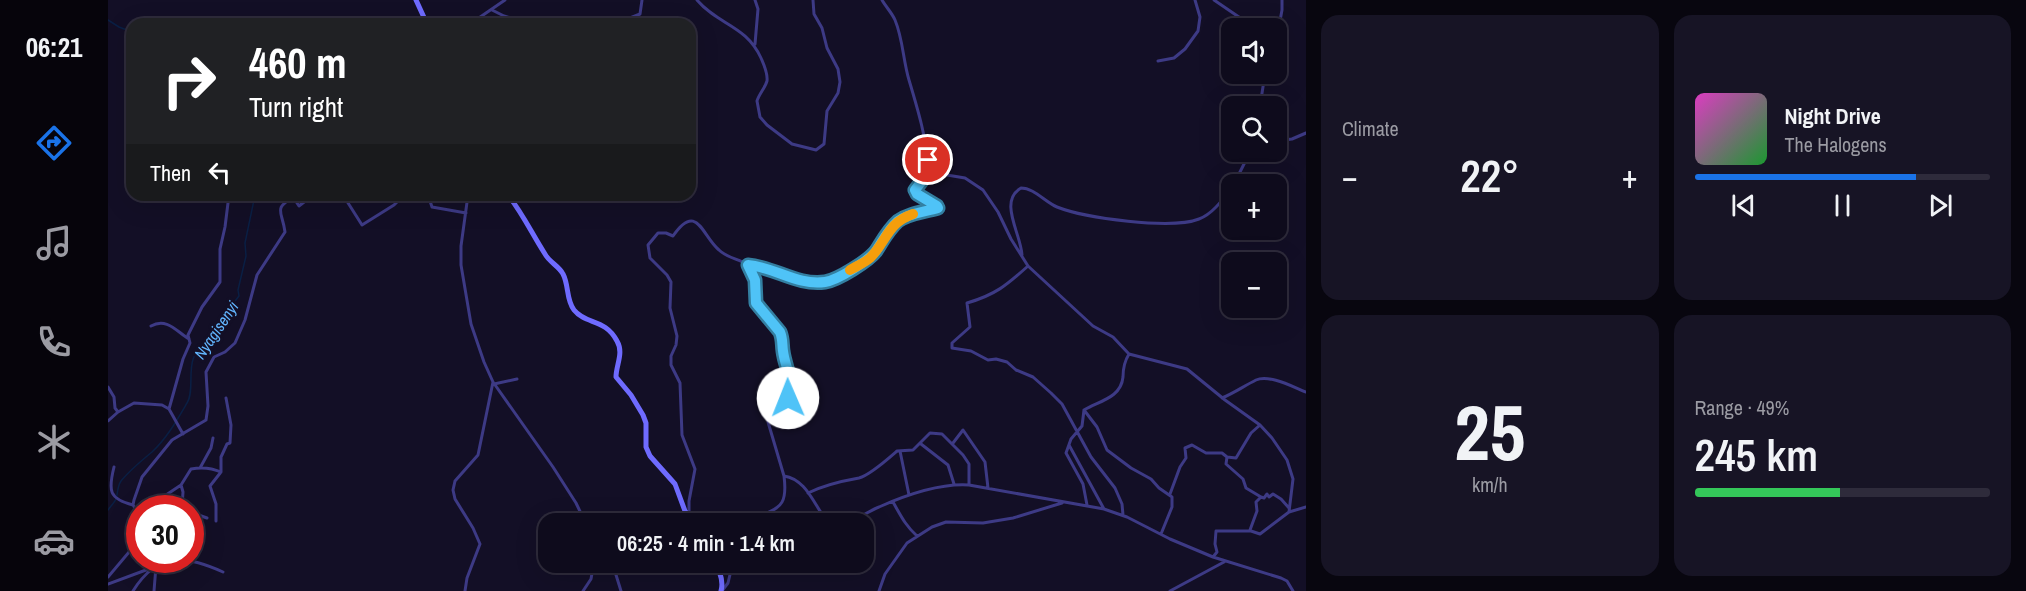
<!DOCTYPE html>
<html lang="en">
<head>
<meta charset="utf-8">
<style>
	:root { --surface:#0e0b1c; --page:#171425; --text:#f1f3f6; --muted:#9b9ba3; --line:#2e2b3b; --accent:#1a73e8 }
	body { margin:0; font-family:"Archivo Narrow",sans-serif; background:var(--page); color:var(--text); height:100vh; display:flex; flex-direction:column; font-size:22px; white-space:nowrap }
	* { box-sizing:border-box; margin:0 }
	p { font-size:20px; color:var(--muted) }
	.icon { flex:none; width:33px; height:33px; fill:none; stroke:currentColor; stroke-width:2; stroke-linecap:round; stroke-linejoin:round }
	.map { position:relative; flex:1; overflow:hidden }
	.details { display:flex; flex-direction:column; gap:15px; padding:15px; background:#08060f; width:720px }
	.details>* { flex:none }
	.banner { position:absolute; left:18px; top:18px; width:570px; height:183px; border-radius:18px; box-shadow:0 6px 24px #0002,0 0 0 2px var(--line); background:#202124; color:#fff; overflow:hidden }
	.buttons { position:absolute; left:1113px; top:18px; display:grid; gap:12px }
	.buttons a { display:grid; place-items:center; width:66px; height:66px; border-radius:12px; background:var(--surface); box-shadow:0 6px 24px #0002,0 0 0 2px var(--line); font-size:30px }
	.speed { position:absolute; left:18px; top:495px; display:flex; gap:12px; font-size:30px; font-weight:700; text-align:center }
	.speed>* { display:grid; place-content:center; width:78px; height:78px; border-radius:50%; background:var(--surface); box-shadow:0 6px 24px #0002,0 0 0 2px var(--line); line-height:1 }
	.speed .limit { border:9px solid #d22; background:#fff; color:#111 }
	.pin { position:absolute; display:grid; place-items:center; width:51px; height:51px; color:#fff; margin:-26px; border:3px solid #fff; border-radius:50%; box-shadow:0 2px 6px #0007 }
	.me { position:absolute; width:66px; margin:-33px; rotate:359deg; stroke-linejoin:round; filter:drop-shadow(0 0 4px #0008) }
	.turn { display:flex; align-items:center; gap:21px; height:126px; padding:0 24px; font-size:27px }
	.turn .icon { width:78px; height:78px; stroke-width:2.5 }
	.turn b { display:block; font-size:42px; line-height:51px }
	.then { display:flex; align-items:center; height:57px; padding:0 24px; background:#0003; gap:12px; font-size:22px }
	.big { font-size:45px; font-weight:600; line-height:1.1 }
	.details .widget { flex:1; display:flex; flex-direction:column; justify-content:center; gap:9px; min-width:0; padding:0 21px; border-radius:18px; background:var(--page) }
	.details .dial { align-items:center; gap:0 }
	.dial b { font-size:78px; line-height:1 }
	.song { display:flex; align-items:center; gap:18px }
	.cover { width:72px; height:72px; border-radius:9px; background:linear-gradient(135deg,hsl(310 70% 55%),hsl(130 70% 35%)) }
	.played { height:6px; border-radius:3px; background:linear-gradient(90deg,var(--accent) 75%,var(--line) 75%) }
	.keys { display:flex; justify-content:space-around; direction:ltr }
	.heat { display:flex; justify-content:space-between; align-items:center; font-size:33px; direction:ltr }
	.charge { height:9px; border-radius:4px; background:linear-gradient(90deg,#34c759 49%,var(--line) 0) }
	.details .tiles { flex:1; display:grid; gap:15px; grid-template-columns:repeat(2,1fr) }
	.trip { position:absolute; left:430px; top:513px; width:336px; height:60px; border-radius:18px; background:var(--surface); box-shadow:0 6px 24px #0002,0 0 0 2px var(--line); font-weight:600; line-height:60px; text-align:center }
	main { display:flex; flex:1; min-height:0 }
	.menu { display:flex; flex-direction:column; width:108px; justify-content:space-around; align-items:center; background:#06040b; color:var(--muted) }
	.menu .icon { width:42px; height:42px }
	.menu .active { color:var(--accent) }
	.menu b { font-size:27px; color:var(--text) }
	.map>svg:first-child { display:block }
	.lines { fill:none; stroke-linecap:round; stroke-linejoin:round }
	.stream { stroke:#0a1f44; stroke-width:1.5 }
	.street { stroke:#3d3a85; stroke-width:3 }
	.secondary { stroke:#6f6bff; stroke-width:5 }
	.route-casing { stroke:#337fa1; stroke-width:15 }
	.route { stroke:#4fc3f7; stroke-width:10 }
	.slow { stroke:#f59e0b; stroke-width:10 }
	.labels { text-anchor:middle; stroke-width:6; stroke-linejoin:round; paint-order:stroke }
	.water-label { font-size:16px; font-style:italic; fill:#62b6ff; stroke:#130f26 }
</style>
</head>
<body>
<main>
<nav class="menu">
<b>06:21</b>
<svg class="icon active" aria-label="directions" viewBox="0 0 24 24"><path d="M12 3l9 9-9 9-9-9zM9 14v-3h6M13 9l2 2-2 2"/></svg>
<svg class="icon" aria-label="music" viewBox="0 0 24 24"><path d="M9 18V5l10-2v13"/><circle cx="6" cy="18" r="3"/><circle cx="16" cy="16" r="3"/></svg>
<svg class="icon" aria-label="phone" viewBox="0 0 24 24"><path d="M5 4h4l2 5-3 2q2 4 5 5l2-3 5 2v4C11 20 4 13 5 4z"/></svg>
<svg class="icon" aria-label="climate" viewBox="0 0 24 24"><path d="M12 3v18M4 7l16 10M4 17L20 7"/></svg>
<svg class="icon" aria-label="car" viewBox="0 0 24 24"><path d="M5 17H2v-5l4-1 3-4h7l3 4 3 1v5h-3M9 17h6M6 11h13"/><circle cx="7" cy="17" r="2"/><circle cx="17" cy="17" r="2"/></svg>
</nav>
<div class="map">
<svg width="1198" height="591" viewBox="0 0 1198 591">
	<rect width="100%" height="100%" fill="#130f26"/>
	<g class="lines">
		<path class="stream" d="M0,20L11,27L24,32
			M17,70L24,68
			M0,510C2,507 6,503 8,499C10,493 9,487 13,481C22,470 33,461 44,452C59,438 69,420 79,403C89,388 73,351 100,347L114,318L131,296L130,290L138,256L137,243L147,195"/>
		<path class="street" d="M589,0C610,25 638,25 653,58C656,65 660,73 659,81C657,88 651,94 649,101L652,117L659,125L684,144L708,150L716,144L719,111L730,93L732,82L730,69L719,48L714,28L706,14L705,0
			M1106,0L1147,28
			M384,10L396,16L423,24
			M362,24L397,0
			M518,24L522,18L532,14L534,0
			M1168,43L1174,10V0
			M647,44L650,9L647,0
			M1050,61L1066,58L1077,49L1090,31L1092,17L1087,0
			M1152,106L1157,74
			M1168,141L1184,139L1198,133
			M821,172L857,178L875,190L890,212L903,239L920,266C899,285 887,295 859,303L862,327L844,343V348L863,351L880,360L888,359L899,362L908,370L925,377L943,393L954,404L983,457L1007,488L1014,504L1015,515
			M1126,184L1142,152
			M193,195L189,203L191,206L205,195
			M235,195L254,225L286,205L296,195
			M320,195L324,207L358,213
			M360,195L353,246V265L363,324L376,362L385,382L445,467L468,503L478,524
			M914,255C913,234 890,201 913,188C926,188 937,202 949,207C977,218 1063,230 1091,219C1105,214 1115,199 1124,187
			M920,266L985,326L1005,337L1021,354L1079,369L1117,400L1152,425L1164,438L1179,460L1185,479L1181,512L1152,534L1143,531H1108L1107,544L1109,552L1105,557
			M43,326C59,317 69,332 81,339
			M386,384L409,379
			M0,387L6,397L7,408L10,412
			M1114,398C1126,393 1136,386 1148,380C1161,374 1185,387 1198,392
			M61,409L75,359L82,343L80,335L94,307L112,282V249L117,227L121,195
			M976,410L989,427L999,450L1023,468L1043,479L1051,488L1064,497V507L1053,534
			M976,410L974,426L963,439L958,453L975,484L979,505
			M976,410C991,401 1013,398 1015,377C1015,368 1016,362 1021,354
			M0,421L10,412L26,403L54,405L61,409L75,434
			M845,443L855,430L877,462L880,488
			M813,444L840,465L846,484
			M961,445L996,509
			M792,451L801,495
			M1119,457L1118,464L1135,479L1138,488L1153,497L1148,502L1149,511L1142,530
			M6,467C0,491 1,499 25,505
			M92,468L103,448L105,438
			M113,472V457L119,444L122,443L123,425L118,398
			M676,476L660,422C663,409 678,407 682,393C686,379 678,366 675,353C673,345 676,337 671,330C663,321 651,313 647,301C643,287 651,283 640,265C664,267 684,281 708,282C723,283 755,266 765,254C775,243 779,230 791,221C802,212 818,213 830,208L807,190L821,172C819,140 810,110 801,80C795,60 795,39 787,20C784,13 778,7 774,0
			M73,485L75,492L74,508
			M700,493C716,485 734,481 751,478C762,475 781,458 789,451L805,450L822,433L834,434L855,455L861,464V484
			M1062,494L1072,467L1078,458L1077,448L1084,445L1098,453H1114L1119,457L1128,458L1143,433L1152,425
			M1153,497L1156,498L1159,494L1161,497L1165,494L1173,499L1181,508
			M785,502C793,516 797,525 809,536
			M49,508L58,495L73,485L83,469C93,467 104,468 113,472L102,486L108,504V521
			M82,512L99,518
			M1181,512L1198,507
			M581,514V501L587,469L574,435L572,383L563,365V356L568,345L569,336L562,308L563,282L559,275L542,258L540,245L550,233H558L565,236C589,201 594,236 611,250C619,258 631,259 640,265
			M32,516L25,505L26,500L34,477L64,440L98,420L100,406L98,372L106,357L117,352L127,343L137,320L149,275L177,232C174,209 164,210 188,195
			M642,524C664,505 681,515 676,476C697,479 705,502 716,517C723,522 729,524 738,522C750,520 760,511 771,507C798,495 831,483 861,485L996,509L1019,517L1062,539L1105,557L1173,578L1179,581L1185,591
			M504,562L513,591
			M0,577L32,539
			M0,584L46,567
			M25,591C50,551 77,555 115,572
			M46,591L48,566
			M357,591L359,578L372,544L365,528L347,499L345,490L347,481L370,455L385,382
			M475,591L483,579L486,562
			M614,591L620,583L625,562
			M771,591L777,574L799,543L824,527L838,522L875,523L905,518L954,503
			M1062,591L1116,562"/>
		<path class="secondary" d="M308,0L319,24
			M400,195C415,214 424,234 437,254C441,262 451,266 455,274C461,285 458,300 466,310C478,325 497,318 509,341C516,353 508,365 508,377L523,395L535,415L538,423V447L542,456L567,484L577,511L586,524
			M606,562C612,571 616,580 613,591"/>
	</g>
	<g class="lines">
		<defs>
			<path id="route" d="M680,398C687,381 677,368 675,351C674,345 675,339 672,332L648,303L647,280L640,265C667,267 689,286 717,282C730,280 760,261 768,251C775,240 780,230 790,221C801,213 817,212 830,208L829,206L809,194L807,190L820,173V160"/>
		</defs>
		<use href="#route" class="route-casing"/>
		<use href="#route" class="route"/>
		<path class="slow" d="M742,270C749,266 756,263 762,258C779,241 779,223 805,214"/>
	</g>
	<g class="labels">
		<g class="water-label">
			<text transform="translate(108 330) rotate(-56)" y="6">Nyagisenyi</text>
		</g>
	</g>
</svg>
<div class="buttons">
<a><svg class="icon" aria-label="sound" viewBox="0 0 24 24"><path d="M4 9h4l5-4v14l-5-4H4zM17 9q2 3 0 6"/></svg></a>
<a><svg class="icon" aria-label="search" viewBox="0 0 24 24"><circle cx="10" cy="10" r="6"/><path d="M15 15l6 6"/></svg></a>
<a>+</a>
<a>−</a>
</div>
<div class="speed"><div class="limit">30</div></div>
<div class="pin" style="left:820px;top:160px;background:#d93025"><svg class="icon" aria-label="arrive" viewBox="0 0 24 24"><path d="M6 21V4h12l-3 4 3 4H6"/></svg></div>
<svg class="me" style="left:680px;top:398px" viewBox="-20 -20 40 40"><circle r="19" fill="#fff"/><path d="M0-13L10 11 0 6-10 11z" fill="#4fc3f7"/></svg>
<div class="trip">06:25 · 4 min · 1.4 km</div>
<div class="banner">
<div class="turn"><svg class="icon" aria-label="right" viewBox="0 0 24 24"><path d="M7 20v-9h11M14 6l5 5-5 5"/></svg><div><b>460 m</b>Turn right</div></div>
<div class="then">Then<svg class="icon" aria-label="left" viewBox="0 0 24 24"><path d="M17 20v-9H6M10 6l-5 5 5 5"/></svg></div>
</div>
</div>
<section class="details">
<div class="tiles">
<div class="widget"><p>Climate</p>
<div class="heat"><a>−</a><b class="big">22°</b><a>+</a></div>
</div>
<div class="widget">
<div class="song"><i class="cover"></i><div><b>Night Drive</b><p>The Halogens</p></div></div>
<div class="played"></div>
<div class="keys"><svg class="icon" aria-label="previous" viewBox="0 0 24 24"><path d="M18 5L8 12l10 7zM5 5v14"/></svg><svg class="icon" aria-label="pause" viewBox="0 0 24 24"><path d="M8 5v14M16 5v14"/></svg><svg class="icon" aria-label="next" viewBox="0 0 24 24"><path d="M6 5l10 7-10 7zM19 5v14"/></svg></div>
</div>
<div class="widget dial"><b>25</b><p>km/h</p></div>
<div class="widget"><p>Range · 49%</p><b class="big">245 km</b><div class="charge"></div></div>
</div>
</section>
</main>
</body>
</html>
